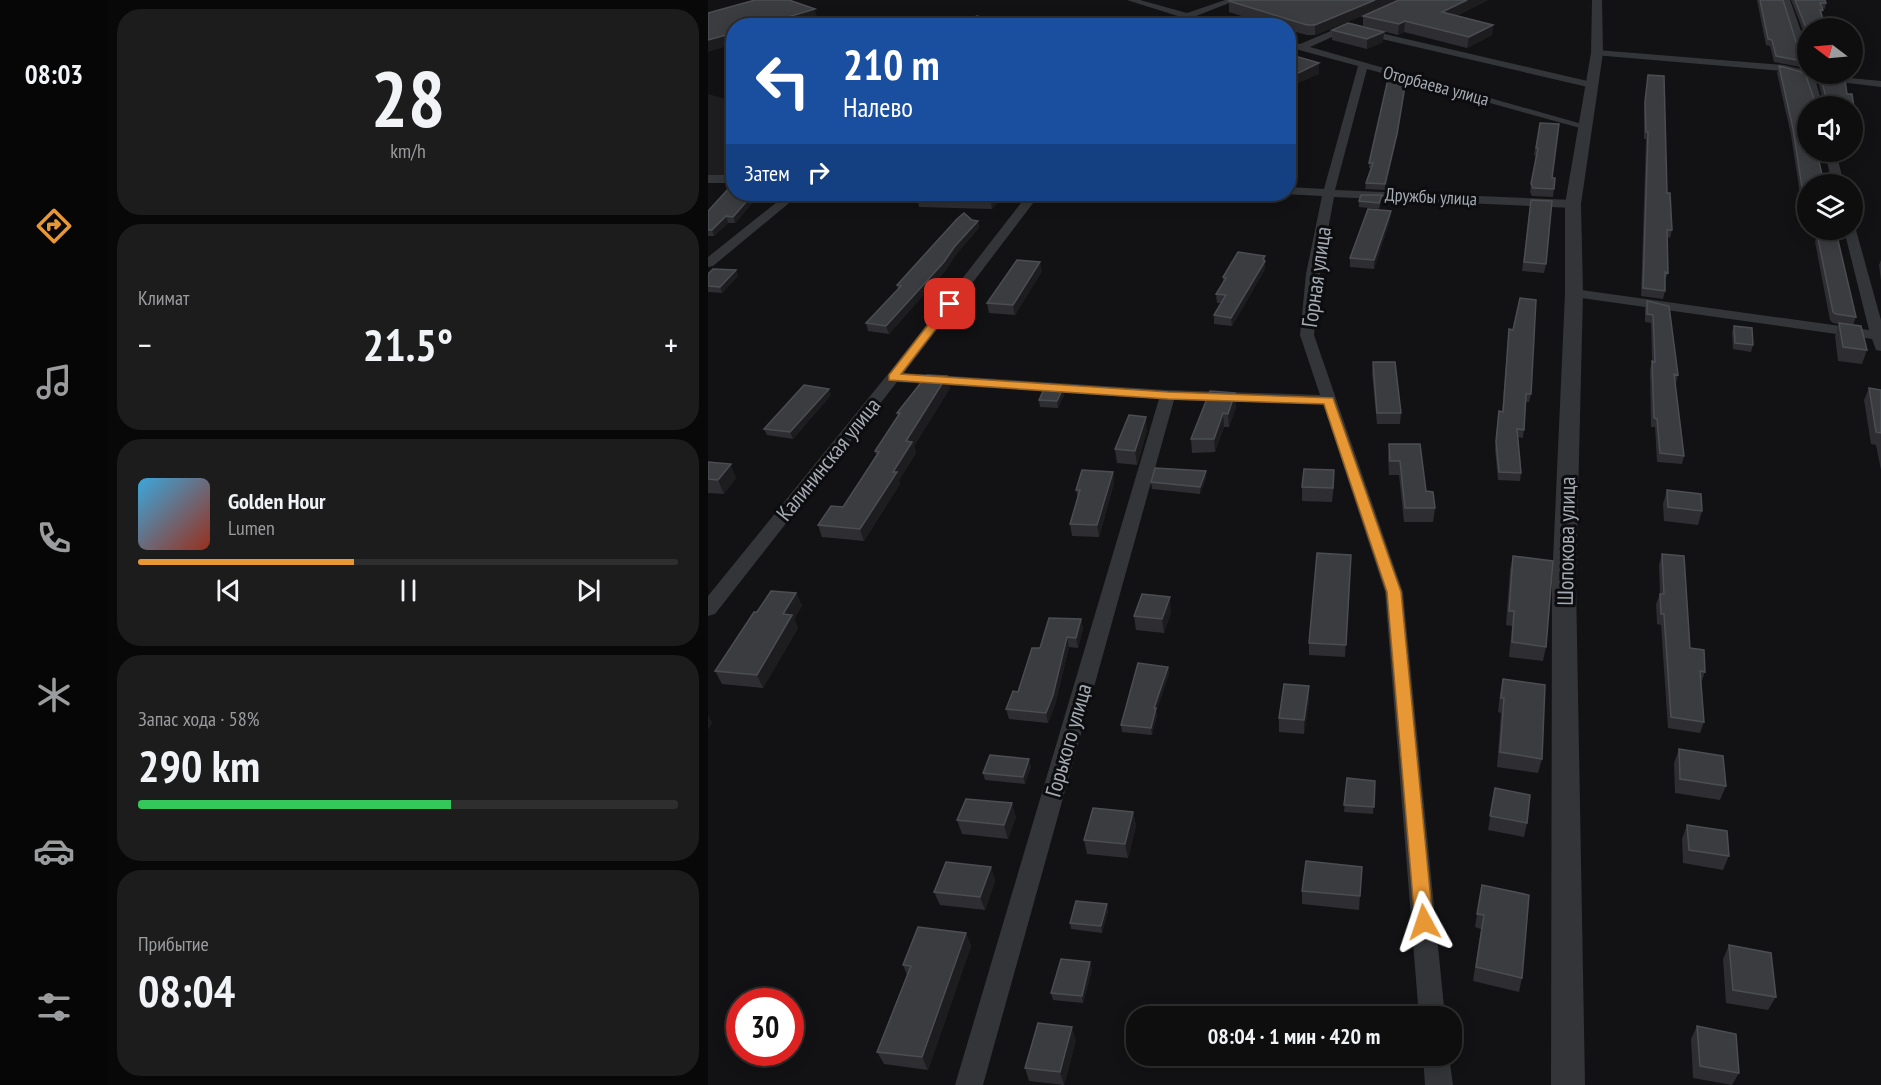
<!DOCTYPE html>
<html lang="ru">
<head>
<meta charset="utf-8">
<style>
	:root { --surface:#0e0e0f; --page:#1c1c1d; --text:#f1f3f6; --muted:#9b9c9e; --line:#2e2e2f; --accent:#e89735 }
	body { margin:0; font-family:"PT Sans Narrow",sans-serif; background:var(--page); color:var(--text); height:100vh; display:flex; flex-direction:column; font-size:22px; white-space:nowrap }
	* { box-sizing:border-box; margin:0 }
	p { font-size:20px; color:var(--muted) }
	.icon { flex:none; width:33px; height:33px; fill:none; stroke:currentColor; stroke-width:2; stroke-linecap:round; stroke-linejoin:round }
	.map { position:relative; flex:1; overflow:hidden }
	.panel { display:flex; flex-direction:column; gap:9px; padding:9px; background:#080808; width:600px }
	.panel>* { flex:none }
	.banner { position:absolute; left:18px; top:18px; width:570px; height:183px; border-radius:24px; box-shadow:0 3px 15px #0003,0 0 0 2px var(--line); background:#1a4fa0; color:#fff; overflow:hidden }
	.needle { width:39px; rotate:286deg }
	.fabs { position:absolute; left:1089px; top:18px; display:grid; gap:12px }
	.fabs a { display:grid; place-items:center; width:66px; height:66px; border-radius:50%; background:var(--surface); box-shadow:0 3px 15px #0003,0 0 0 2px var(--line); font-size:30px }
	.speed { position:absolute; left:18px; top:988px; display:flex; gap:12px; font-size:30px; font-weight:700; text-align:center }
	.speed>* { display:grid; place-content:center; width:78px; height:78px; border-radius:50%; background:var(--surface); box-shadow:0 3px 15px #0003,0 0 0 2px var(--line); line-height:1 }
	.speed .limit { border:9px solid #d22; background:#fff; color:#111 }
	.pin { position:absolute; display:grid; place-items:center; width:51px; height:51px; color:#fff; margin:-26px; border-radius:12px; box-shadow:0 3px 9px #0006 }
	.me { position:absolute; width:66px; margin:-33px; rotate:355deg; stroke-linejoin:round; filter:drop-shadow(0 0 4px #0008) }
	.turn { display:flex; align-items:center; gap:21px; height:126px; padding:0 18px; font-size:27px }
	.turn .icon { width:78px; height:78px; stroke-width:2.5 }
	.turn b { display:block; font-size:42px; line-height:51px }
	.then { display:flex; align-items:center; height:57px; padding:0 18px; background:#0003; gap:12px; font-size:22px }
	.big { font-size:45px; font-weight:700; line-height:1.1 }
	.panel .card { flex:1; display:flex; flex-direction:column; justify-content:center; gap:9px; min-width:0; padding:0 21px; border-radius:24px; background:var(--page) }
	.panel .dial { align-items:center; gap:0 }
	.dial b { font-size:78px; line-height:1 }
	.song { display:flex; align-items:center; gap:18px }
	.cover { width:72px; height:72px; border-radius:9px; background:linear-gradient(135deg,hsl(200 70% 55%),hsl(10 70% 35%)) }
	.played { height:6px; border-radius:3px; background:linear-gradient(90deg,var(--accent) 40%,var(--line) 40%) }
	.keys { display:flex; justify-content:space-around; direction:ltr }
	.heat { display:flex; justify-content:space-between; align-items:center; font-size:33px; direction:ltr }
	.charge { height:9px; border-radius:4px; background:linear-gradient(90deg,#34c759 58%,var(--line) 0) }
	.trip { position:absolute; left:418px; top:1006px; width:336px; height:60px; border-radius:24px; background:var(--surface); box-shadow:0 3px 15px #0003,0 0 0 2px var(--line); font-weight:700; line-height:60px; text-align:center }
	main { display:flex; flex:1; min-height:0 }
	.dock { display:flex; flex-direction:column; width:108px; justify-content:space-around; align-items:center; background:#060606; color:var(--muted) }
	.dock .icon { width:42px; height:42px }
	.dock .active { color:var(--accent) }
	.dock b { font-size:27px; color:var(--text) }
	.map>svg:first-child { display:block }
	.built { fill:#1e1e21 }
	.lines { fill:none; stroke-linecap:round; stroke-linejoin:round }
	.minor { fill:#333538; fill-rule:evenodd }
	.tertiary { fill:#333538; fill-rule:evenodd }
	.wall { fill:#2e2e32 }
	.shaded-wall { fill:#1d1d20 }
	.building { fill:#3b3c40; stroke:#4b4d52; stroke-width:1.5 }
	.route { fill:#e89735; stroke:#976222; stroke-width:1.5 }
	.labels { text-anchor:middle; stroke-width:6; stroke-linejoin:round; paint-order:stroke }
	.far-street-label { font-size:18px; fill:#a4abb4; stroke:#0d0d0f }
	.street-label { font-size:22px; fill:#a4abb4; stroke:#0d0d0f }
</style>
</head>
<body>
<main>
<nav class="dock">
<b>08:03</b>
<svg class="icon active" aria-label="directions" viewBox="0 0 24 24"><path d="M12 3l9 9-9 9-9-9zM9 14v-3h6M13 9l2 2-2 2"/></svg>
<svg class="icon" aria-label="music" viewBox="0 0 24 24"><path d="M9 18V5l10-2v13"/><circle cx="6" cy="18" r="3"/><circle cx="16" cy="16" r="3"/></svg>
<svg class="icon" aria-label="phone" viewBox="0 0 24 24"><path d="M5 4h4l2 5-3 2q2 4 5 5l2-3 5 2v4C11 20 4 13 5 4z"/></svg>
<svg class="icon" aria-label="climate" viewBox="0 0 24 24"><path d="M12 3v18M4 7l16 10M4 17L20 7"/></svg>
<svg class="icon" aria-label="car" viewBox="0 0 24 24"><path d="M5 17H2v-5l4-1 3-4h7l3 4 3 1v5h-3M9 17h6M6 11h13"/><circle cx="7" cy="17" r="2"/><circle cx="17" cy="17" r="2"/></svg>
<svg class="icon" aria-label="filters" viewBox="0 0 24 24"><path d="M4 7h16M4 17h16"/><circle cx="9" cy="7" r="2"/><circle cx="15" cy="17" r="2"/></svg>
</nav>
<section class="panel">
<div class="card dial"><b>28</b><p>km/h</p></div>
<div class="card"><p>Климат</p>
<div class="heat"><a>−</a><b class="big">21.5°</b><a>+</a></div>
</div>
<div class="card">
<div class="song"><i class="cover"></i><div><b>Golden Hour</b><p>Lumen</p></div></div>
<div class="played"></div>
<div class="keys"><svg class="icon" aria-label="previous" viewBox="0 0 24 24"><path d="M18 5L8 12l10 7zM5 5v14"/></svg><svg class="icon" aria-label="pause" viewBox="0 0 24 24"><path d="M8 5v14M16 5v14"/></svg><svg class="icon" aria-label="next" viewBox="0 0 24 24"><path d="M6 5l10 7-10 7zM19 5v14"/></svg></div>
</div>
<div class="card"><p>Запас хода · 58%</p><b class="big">290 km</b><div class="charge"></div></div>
<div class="card"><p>Прибытие</p><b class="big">08:04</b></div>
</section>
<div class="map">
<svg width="1173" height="1085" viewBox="0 0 1173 1085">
	<rect width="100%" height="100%" fill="#121214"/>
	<path class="built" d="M0,94L25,101V176H0Z"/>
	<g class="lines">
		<path class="minor" d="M419,0H432L479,13L517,0H529L488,16L516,26H501Z
			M1074,0H1082L1100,51V70L1095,67Z
			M642,23L650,25L602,47L881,126L876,129L872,128L659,69L627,190L865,200L871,204L865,208L626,197L612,274L606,335L695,592L737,1017H711L677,592L615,404L466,400L275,1085H247L451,399L189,382L7,614L0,616V596L180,374L320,194H332L196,373L460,390L612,395L592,335L598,274L614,196L576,194H580V187L616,189L650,66L580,47V41L592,44Z
			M651,28L884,82L889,85L884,88L648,33V29Z
			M889,50L1076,65L1100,71V74L1173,81V87L1107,79L1115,106H1105L1097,77L1076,71L886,55V51Z
			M1117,152H1128L1136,184H1124Z
			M0,175H26V183H0Z
			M79,194H92L5,266L0,267V257Z
			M1144,227L1148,230L1173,320V351L1168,350L1164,339L866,297L859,293L866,289L1161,330L1136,230H1144Z
			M715,1056H741L745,1085H717Z"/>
		<path class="tertiary" d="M884,0H894L895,53L873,204L875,293L868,582L877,1085H843L844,582L857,293V204L883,53Z"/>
	</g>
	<path class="wall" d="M525,0H780L748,16L785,25L784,35L759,48L696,32L690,35L655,26V16L687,2L607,35H599L580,30V26H566L521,12V1Z
		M1049,0H1075L1094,61L1093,67L1066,62L1062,46L1058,45Z
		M1083,0H1117L1118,3L1117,9L1114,8L1115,10L1113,16L1100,28V43Z
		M624,30L675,42L659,49L624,40Z
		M1071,66L1107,102L1115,101L1110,82L1112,75L1139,94L1146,108L1151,129L1149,136L1144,135V106H1100V195L1092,194L1083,135L1069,73Z
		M940,75L959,193L964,230L962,238L959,237L960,273L957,280V291L955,299L933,296L938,139H936V109Z
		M698,80L688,140L677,190L657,189L658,183L663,168H661V163Z
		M832,123L844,178H847L845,197L824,196L822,192L828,156L826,155Z
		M26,194H52L27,223H20L6,236H0V211Z
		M298,194L284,209L211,207L209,197Z
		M674,195L673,201L671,209L651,207V201Z
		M823,200L838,264L836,273L814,271Z
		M264,220L270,221L271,228L249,253L238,270L181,334L160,331L158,323L190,290L189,285Z
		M682,220L666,269L642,267V258Z
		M1109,234L1148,317L1145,325L1159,350L1154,364L1130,361L1127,336L1131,324L1125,323L1122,320L1107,242Z
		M557,256V269L524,326L506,324V315L513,303H509L508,294L515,283V277Z
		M1173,260V281L1171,265Z
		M28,270L30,276L14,293L0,292V274Z
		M334,271L307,315L281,313L279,303Z
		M939,301L961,306L970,375L968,383H967L976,456L974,464L949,462L947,427H943L942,370L944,361L943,323L937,322V309Z
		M1026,326L1045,345L1043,352L1025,349L1024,332Z
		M801,329L823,394L821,402H818L815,438L810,437L813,473L812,481L790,480L787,449L790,419L794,412Z
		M665,362L693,413L692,424H669L664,373Z
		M242,388L206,446L208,453L191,480L192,484L156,541L114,537L110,525L135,507L168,455L167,451L190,417L189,413Z
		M355,388L356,395L350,408L332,407L331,400Z
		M1161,388L1173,390V470L1168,445L1163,444L1156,400Z
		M527,393L528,407L521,427H516L507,452L484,453L483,439Z
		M123,395L85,439L59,435L56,429Z
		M439,430L429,465L409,463L407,449Z
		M681,444L718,491L727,508L725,522H696L691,475H681L680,458Z
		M0,462L28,478L16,494L0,493Z
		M498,471V478L492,494L444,489L443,482Z
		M405,472L406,483L391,537L364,536L362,524L370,499L368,490Z
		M626,484L624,502L594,501V487Z
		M959,490L994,511L990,525L956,521L955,504Z
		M954,554L982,648L997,672L993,683L996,722L992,733L960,728L953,625L949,624L948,604L952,594L951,565Z
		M643,555L637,657L601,655V643Z
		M805,556L838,647L835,661L801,657L804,626L798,625L802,570Z
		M88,593L94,606L86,619L90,628L55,688L14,684L7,671L49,612Z
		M463,612L456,633L428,630L426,616Z
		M373,619L375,629L370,648L361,647L347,705L340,723L301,719L298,709L310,692L332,648Z
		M460,667L461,674L448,711L449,715L444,735L414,732L413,725Z
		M795,679L834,759L830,773L789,767L793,713L790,712L792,693Z
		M601,686V701L596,734L571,732V718Z
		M971,749L1018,786L1012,800L967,793L966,763Z
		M323,766L317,784L277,780L275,773Z
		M639,778L667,781L665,814L636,812Z
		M787,788L819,823L816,837L780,830Z
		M425,812L428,826L420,858L379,854L376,840Z
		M308,817L300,839L254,834L249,820Z
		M979,825L1021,856L1015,870L975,863L974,839Z
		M283,867L287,881L277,910L232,905L226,892Z
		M654,867L651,910L594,904V891Z
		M774,885L814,978L811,992L765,981L773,929L767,927Z
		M400,911L394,933L363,929L362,923Z
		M258,933L263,946L220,1070L176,1064L169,1052L199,975L195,965Z
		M1021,945L1068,997L1060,1010L1018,1003L1015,959Z
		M384,969L375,1003L345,1000L343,993Z
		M989,1026L1031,1073L1024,1085L985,1078L983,1039Z
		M368,1040L356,1085L321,1081L317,1068Z"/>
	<path class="shaded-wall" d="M667,0H691L607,35V25Z
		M759,0H780L733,23L734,12Z
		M107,9L109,18L86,26H50Z
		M697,21L696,32L690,35L691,24Z
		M785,25L784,35L759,48L761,37Z
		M676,32L675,42L659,49V39Z
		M26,33V44L0,52V40Z
		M611,63V74L580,88V78Z
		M698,80L688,140L677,190V184Z
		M45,194H52L27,223L25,217Z
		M288,194H298L284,209L282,199Z
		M683,211L682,220L666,269V260Z
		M18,216L20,223L6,236L4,230Z
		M270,221L271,228L249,253L238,270L181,334L178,326Z
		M557,256V269L524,326L523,318Z
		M332,262L334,271L307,315L305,305Z
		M28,270L30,276L14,293L12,287Z
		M239,376L242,388L206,446L208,453L191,480L192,484L156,541L152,529L185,472L198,441Z
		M355,388L356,395L350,408L349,401Z
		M121,389L123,395L85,439L82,432Z
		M527,393L528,407L521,427L520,414Z
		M515,413L516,427L507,452L506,439Z
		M438,417L439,430L429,465L427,451Z
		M23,464L28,478L16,494L10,480Z
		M498,471V478L492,494V487Z
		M405,472L406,483L391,537L389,525Z
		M88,593L94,606L86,619L90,628L55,688L49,675L75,614Z
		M462,597L463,612L456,633L454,619Z
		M373,619L375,629L370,648L368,638Z
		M359,637L361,647L347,705L340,723L338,713Z
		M460,667L461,674L448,711L449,715L444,735L443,728L446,708Z
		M601,686V701L596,734V720Z
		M0,714L4,723L0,730Z
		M321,759L323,766L317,784L315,777Z
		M304,803L308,817L300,839L296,825Z
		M425,812L428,826L420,858L417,844Z
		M283,867L287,881L277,910L272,897Z
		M399,904L400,911L394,933L393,926Z
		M258,933L263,946L220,1070L214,1057Z
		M382,962L384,969L375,1003L374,996Z
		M364,1027L368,1040L356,1085L352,1072Z"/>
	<path class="building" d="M47,0H81L107,9L50,26H26V33L0,40V13Z
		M525,0H667L607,25H599L521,1Z
		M691,0H759L734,12L785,25L761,37L697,21L691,24L655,16Z
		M1052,0H1075L1094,61L1068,56L1064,40L1060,39Z
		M1087,0H1117L1118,3H1112L1115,10H1112L1118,28H1100V33Z
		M269,16L301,26H241Z
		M470,23L480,26H462Z
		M640,23L676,32L659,39L624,30Z
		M580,54L611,63L580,78Z
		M1071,66L1097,73L1107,102L1119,101L1112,75L1137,80L1139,94H1144L1146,108H1149L1151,129L1144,128V106H1100V152H1109L1116,184H1100V187H1094L1085,129Z
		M940,75L956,76L959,193H962L964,230H959L960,273L957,272V291L935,288L940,132H938L937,102Z
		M680,79L698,80L689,134L677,184L658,183L665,163H661Z
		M832,123L851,124L844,178H847L846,189L825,188L823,184L830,148H828Z
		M22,187H26V194H45L25,217L18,216L4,230H0V211Z
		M212,194H288L282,199L209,197Z
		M653,195H674L671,203L651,201Z
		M823,200L844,201L838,264L816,262Z
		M660,209L683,211L666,260L642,258Z
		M256,213L264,220L270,221L247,246L236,262L178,326L158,323L193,286L189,285L249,219Z
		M1109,234L1129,236L1148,317L1128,314L1125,312Z
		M530,252L557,256L555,259L557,261L523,318L506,315L518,295L508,294L518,278L515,277Z
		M309,260L332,262L305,305L279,303Z
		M5,269L28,270L12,287L0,286V274Z
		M812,298L828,300L823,394H818L816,430L809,429L813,473L791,472L788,441L791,411L795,412L801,329L805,330Z
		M939,301L961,306L970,375L966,374L976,456L952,453L949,419L946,418L944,361L947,362L945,315L939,314Z
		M1131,323L1153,326L1159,350L1135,347Z
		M1026,326L1044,328L1045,345L1027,343Z
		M665,362H687L693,413H669Z
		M219,375L239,376L198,441L204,442L185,472H189L152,529L110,525L123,506L135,507L171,452L167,451L192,413H189Z
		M96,385L121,389L82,432L56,429Z
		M337,387L355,388L349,401L331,400Z
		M1161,388L1173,390V433L1168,432Z
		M502,391L527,393L520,414L515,413L506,439H483Z
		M421,415L438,417L427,451L407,449Z
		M681,444H712L718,491L725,492L727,508H697L692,461H682Z
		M0,462L23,464L10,480L0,479Z
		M447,468L498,471L492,487L443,482Z
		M596,469L626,470L625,488L594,487Z
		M374,470L405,472L389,525L362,524L372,490H368Z
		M959,490L993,494L994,511L960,507Z
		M609,553L643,555L638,645L601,643Z
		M954,554L976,556L982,648L996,650L997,672L992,671L996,722L963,717L956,614H953L952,594H956Z
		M805,556L845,561L838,647L804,642L806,611H801Z
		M63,591L88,593L75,614L84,615L49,675L7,671L46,612H49Z
		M434,594L462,597L454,619L426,616Z
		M341,618L373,619L368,638L359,637L345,695L338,713L298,709L305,691L310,692L324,648H332Z
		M430,663L460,667L446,708H448L443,728L413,725Z
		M795,679L837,685L834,759L792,752L796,698H793Z
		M576,684L601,686L596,720L571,718Z
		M971,749L1015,756L1018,786L972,779Z
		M282,755L321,759L315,777L275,773Z
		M639,778L667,781L666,807L636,805Z
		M787,788L822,795L819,823L782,816Z
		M258,799L304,803L296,825L249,820Z
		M385,808L425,812L417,844L376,840Z
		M979,825L1019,831L1021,856L981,850Z
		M598,861L654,867L652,896L594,891Z
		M238,862L283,867L272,897L226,892Z
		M774,885L821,895L814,978L768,967L776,915L769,914Z
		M368,901L399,904L393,926L362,923Z
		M210,927L258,933L214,1057L169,1052L203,966L195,965Z
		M1021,945L1063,953L1068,997L1025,990Z
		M353,959L382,962L374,996L343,993Z
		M624,1008L676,1013V1017H623Z
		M330,1023L364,1027L352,1072L317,1068Z
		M989,1026L1028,1034L1031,1073L992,1066Z"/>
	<path class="route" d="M242,301L247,304L193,374L460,392L625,398L693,592L725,922L723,929L716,931L709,929L707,922L679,592L616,404L460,399L181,380V375L238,302Z"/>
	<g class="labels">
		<g class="far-street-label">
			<text transform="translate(728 86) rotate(15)" y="6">Оторбаева улица</text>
			<text transform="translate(723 197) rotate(3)" y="6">Дружбы улица</text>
		</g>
		<g class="street-label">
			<text transform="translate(608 277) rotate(-82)" y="8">Горная улица</text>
			<text transform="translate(120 459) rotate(-51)" y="8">Калининская улица</text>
			<text transform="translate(858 541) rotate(-89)" y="8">Шопокова улица</text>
			<text transform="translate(360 740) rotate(-74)" y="8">Горького улица</text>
		</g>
	</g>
</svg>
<div class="fabs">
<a><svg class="needle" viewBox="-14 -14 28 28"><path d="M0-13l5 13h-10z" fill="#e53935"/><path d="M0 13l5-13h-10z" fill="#9b9c9e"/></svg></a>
<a><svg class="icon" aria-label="sound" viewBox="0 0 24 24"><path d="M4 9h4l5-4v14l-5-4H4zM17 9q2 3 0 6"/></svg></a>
<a><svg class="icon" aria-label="layers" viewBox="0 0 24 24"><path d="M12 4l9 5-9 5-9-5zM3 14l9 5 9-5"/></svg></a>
</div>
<div class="speed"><div class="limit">30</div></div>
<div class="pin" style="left:242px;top:304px;background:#d93025"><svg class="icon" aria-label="arrive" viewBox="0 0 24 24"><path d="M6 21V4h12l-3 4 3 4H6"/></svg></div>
<svg class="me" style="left:716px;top:922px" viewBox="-20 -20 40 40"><path d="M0-17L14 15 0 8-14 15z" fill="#e89735" stroke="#fff" stroke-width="4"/></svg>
<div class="trip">08:04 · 1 мин · 420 m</div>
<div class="banner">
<div class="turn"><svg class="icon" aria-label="left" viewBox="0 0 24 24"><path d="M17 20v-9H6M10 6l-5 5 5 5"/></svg><div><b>210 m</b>Налево</div></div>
<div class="then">Затем<svg class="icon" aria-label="right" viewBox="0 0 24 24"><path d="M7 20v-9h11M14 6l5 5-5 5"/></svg></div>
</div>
</div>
</main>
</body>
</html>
